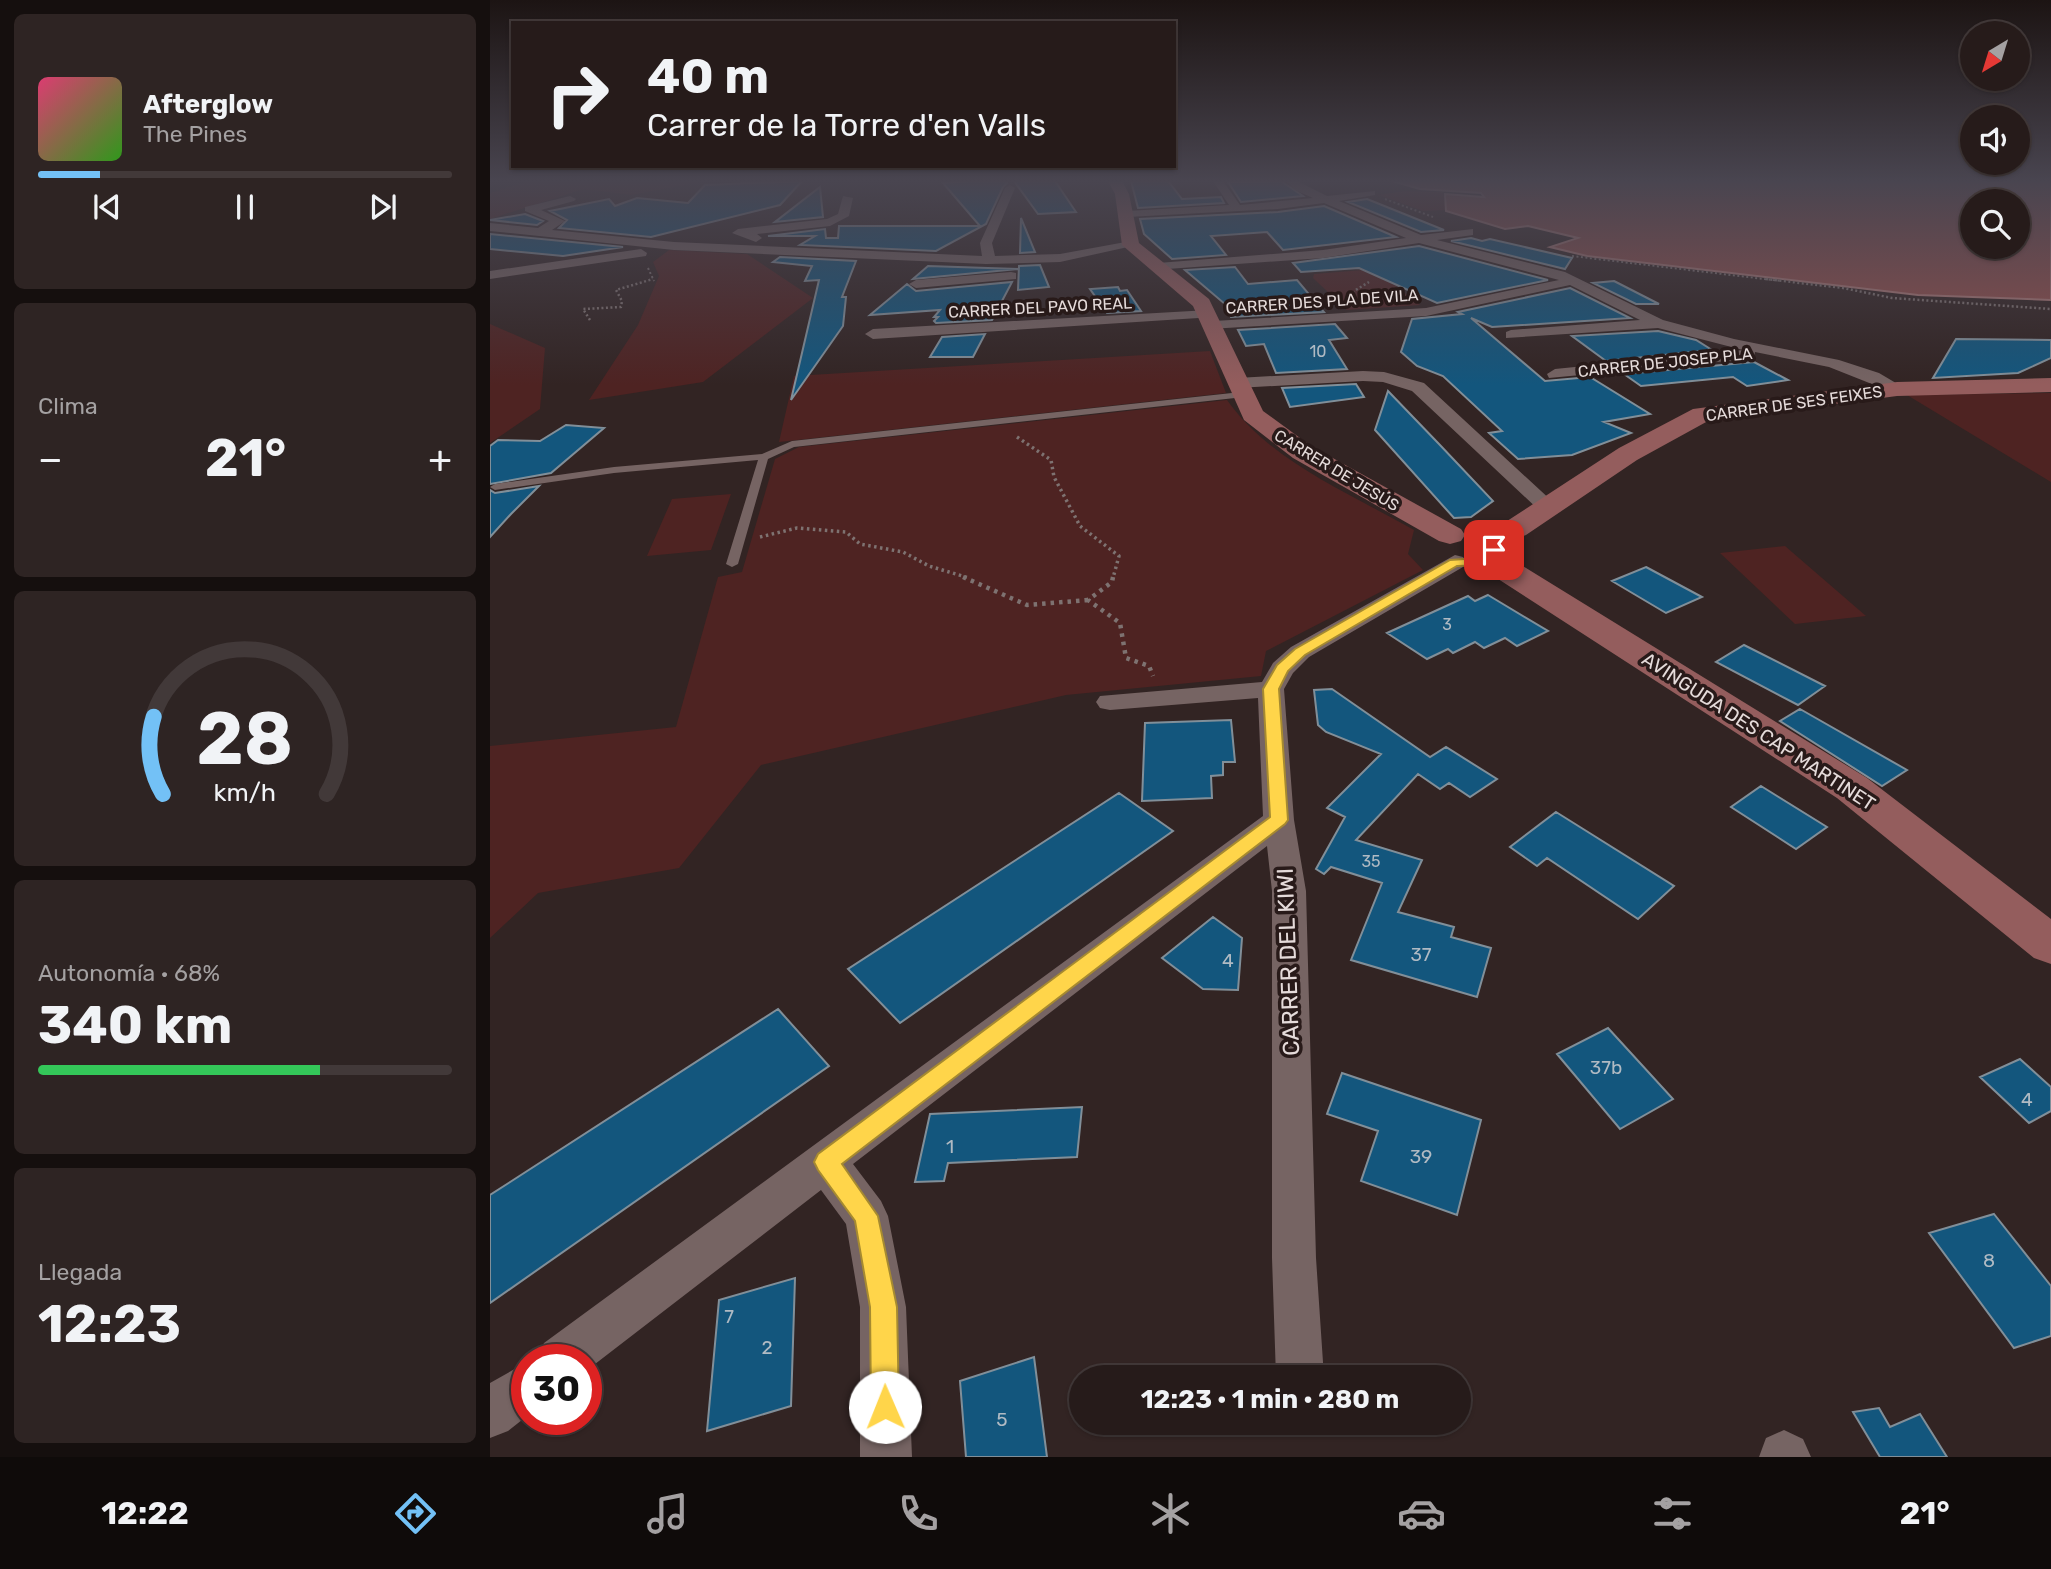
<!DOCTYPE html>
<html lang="es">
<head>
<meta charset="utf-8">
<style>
	:root { --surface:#261b1a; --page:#2e2423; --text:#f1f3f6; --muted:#a4a1a2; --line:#423939; --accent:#73c1f6 }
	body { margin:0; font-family:Rubik,sans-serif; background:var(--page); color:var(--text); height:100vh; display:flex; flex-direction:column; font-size:26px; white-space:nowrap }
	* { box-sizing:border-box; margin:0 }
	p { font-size:23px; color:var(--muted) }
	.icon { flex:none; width:38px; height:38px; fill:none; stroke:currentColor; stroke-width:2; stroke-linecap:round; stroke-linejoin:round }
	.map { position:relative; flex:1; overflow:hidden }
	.sheet { display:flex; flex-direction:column; gap:14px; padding:14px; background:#150f0e; width:490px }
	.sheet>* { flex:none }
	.guide { position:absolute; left:21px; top:21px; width:665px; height:147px; border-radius:0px; box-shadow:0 2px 5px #0004,0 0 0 2px var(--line); background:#261b1a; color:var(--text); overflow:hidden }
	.needle { width:46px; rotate:218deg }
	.fabs { position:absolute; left:1470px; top:21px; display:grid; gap:14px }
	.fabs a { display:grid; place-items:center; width:70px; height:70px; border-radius:50%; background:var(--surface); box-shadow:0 2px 5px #0004,0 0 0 2px var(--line); font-size:35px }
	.speed { position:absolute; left:21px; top:1344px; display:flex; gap:14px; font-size:35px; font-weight:700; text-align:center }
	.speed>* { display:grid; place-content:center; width:91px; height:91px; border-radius:50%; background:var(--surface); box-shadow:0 2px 5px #0004,0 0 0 2px var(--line); line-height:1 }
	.speed .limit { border:10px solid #d22; background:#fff; color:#111 }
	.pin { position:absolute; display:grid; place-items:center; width:60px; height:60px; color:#fff; margin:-30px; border-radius:14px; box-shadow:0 4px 10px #0006 }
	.me { position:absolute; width:77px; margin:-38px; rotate:359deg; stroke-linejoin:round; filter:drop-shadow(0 0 5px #0008) }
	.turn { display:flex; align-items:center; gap:24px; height:147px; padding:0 21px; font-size:32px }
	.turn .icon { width:91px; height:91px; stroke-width:2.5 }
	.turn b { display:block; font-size:49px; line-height:60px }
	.big { font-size:52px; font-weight:700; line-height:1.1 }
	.sheet .card { flex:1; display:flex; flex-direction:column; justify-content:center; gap:10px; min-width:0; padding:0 24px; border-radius:10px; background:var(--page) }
	.sheet .dial { align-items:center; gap:0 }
	.dial svg { height:182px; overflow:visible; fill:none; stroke:var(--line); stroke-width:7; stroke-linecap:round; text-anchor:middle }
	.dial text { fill:var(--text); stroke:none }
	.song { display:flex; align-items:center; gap:21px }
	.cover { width:84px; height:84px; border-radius:10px; background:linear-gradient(135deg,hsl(340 70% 55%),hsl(110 70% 35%)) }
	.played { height:7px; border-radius:4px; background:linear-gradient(90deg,var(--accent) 15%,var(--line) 15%) }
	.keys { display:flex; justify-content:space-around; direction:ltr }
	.heat { display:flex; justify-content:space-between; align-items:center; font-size:38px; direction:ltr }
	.charge { height:10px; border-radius:5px; background:linear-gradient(90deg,#34c759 68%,var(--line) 0) }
	.trip { position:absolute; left:579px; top:1365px; width:402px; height:70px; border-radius:35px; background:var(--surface); box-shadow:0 2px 5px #0004,0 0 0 2px var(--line); font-weight:700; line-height:70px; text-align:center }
	.tab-bar { display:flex; height:112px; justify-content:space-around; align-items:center; background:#0f0b0a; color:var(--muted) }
	.tab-bar .icon { width:49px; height:49px }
	.tab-bar .on { color:var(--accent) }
	.tab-bar b { font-size:32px; color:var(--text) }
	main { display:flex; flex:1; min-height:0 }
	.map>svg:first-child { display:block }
	.green { fill:#4e2322 }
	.water { fill:#924f4c; stroke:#ab7977; stroke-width:2; fill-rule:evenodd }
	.building { fill:#13567d; stroke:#818f99; stroke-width:2 }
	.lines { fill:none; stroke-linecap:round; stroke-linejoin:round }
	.path-far3 { stroke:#7e7271; stroke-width:2; stroke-dasharray:2 2.5; stroke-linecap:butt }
	.path-far2 { stroke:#7e7271; stroke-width:2.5; stroke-dasharray:2 2.5; stroke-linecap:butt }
	.path-far1 { stroke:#7e7271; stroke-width:3.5; stroke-dasharray:2.5 3.5; stroke-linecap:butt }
	.path { stroke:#7e7271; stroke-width:4.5; stroke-dasharray:3.5 5; stroke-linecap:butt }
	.lane { fill:#766463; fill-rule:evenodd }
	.street { fill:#766463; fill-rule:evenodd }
	.secondary { fill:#945d5d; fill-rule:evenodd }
	.route { fill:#ffd54a; stroke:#a68a30; stroke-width:2 }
	.labels { text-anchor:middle; stroke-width:7; stroke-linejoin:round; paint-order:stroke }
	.far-street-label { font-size:16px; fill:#e5dbda; stroke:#281a19 }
	.number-label { font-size:16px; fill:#b0bac3 }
	.street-label { font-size:19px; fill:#e5dbda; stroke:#281a19 }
	.near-number-label { font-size:19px; fill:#b0bac3 }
	.near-street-label { font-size:23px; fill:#e5dbda; stroke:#281a19 }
</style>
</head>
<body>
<main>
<section class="sheet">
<div class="card">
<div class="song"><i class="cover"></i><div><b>Afterglow</b><p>The Pines</p></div></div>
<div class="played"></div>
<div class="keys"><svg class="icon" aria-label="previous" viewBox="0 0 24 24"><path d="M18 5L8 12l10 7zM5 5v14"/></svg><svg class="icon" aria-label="pause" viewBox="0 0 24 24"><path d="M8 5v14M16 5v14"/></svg><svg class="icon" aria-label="next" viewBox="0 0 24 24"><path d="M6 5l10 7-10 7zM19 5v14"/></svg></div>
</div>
<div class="card"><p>Clima</p>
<div class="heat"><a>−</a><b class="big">21°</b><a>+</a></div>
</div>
<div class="card dial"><svg viewBox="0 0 100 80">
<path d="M14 69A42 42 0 1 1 86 69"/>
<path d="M14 69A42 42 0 0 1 10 35" stroke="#73c1f6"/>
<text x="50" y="56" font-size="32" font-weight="700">28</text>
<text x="50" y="72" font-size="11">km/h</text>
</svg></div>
<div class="card"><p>Autonomía · 68%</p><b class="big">340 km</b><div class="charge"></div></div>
<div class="card"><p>Llegada</p><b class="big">12:23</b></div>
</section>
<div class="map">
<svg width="1561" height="1457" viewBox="0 0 1561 1457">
	<rect width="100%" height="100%" fill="#322423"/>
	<path class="green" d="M24,181H243L210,182L141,195L94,189L0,219V193L35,182Z
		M915,191L953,192L956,210L933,211L889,195Z
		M179,250L257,254L323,298L213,382L99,400L148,325L169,276L163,262Z
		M885,269L930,305L857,310L823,278L824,274Z
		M0,324L55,348L50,409L0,443Z
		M720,351L736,393L289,442L304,376Z
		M1561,393V482L1417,395Z
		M737,400C781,462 859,493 924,530L918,554L933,570L776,651L771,676L576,695L271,765L189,868L48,893L0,938V746L186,727L228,577L252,572L285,459L309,447Z
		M241,494L221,550L157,556L182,499Z
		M1295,546L1376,616L1305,624L1230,553Z"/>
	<path class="water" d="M902,181H1561V300L1428,295L1097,256L1060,247L1088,238L1038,226L1015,229L956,211L955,194L994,197L991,193L930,189ZM1482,201H1528V247H1482Z"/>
	<path class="building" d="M312,181L290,205L161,237L69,228L77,220L60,211L119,199L125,206L147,198L198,203L215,185Z
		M480,181H516L517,183L513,187L496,224L446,251L310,245L325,236H278L335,229L336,238H348L349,226H490L453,183Z
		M524,181H565L586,212L548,214Z
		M641,181H678L692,199L731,197L734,203L648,208Z
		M791,181L813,196L751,202L738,182Z
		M330,187L333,217L285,222Z
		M877,199L954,230L931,232L858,202Z
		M834,206L906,237L793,250L777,232L721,236L736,255L682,259L654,234L650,219L788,212Z
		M35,214L53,221L47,225L0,220Z
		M531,218L545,252L530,253Z
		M0,234L133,247L73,256L0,249Z
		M981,238L992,241L1000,239L1082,258L1075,269L961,241Z
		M929,246L1058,280L947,303L869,268L811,272L803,263Z
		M290,257L366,261L352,297H356L353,326L301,400L329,280L315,281L322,266L283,262Z
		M550,265L559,287L528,290L529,266Z
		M438,266L528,269L423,279Z
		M745,267L758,284L807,280L834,312L741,317L735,304L695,270Z
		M1124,281L1169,304H1146L1103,283Z
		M522,282L502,320L446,323L444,321L448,317H444L450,310L380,315L417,284L426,291Z
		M628,287L630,291L637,290L651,311L617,313L600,289Z
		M1080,288L1140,318L1002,327L981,318L1055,381L1100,377L1160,414L1114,422L1141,433L1082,455L1028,459L999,433L1012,431L953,376L927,366L911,352L922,319L972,314L968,312Z
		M845,324L857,338L839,340L857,369L786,373L774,344L756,346L748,330Z
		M1168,331L1206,340L1222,350L1116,361L1082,336Z
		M495,334L483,357H440L452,337Z
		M1466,339L1561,340V358L1528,373L1443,378Z
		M1264,362L1298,380L1257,386L1243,377L1151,386L1134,374Z
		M866,384L874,397L800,407L792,388Z
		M898,391L949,444L1003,501L981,517L964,518L885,430Z
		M76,425L114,428L61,473L0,484V446L8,440L50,441Z
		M49,486L21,514L0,537V490L5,493Z
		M1156,567L1212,597L1176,613L1122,581Z
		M998,595L1058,631L1027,646L1015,638L994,648L985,642L963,653L958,649L937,659L897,633L978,596L985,601Z
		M1254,645L1335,686L1308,705L1226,662Z
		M842,689L940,757L956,747L1007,779L980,797L959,783L950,789L928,774L866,840L932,860L908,912L964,927L961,937L1001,948L987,997L861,960L892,883L841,867L834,874L826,869L855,817L837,808L891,754L836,732L828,725L824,690Z
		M1310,709L1417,770L1392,786L1290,721Z
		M741,720L745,762H733V775L721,776L722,798L652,801L655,723Z
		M1271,786L1337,827L1306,849L1241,807Z
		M629,793L683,831L410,1023L358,969Z
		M1066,812L1184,886L1148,919L1057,858L1047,866L1020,847Z
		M723,917L752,938L748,990L713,989L672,958Z
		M288,1009L339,1066L0,1303V1195Z
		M1118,1028L1183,1099L1130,1129L1067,1054Z
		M1530,1059L1561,1087V1111L1539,1123L1490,1077Z
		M852,1073L991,1120L967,1215L871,1181L888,1131L837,1114Z
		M592,1107L587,1157L458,1163L454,1181L425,1182L440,1114Z
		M1504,1214L1561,1286V1336L1524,1348L1439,1233Z
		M305,1278L301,1406L217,1431L229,1300Z
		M544,1357L557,1457H476L470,1381Z
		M1389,1408L1400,1427L1430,1414L1457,1457H1390L1363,1412Z"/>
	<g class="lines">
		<path class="path-far3" d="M895,199L943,217
			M1082,256L1291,281
			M158,268L164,281"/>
		<path class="path-far2" d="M1276,279L1353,288L1402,298L1561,309
			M861,297L864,291L879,282
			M100,320L93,309L131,307L132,301L126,290L163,279"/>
		<path class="path-far1" d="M527,437L561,460L564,477L590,526L629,556L623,578
			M270,537L307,528L356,532L370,544L413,552L439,566L479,578"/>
		<path class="path" d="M473,577L537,605L598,600
			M623,577L622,582L598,600L630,623L636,658L659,666L663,676"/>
		<path class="lane" d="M751,392L755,395L754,397L304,447L278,459L248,564L242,567L236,564L268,460L124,473L5,490L0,487L5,484L124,467L272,454L302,441Z"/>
		<path class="street" d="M723,181H733L750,205L823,198L805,190L796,181H807L837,196L885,191V195L849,201L931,235L983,229V235L947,240L1075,272L1173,320L1244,339L1349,360L1389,373L1416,389L1407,394L1339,367L1265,352L1264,357L1258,359L1059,378L1057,374L1065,369L1253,350L1168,328L1016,338V332L1021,330L1150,320L1080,285L936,316L719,329V323L724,321L936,308L1069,280L929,243L833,258L663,270L661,267L668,263L833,250L916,238L834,203L788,209L637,217L631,214L637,211L739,205Z
			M520,185L525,188L502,243L505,256L570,254L641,241L647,245L570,262L496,264L184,250L0,231V223L48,228L59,221L35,211V207L80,196L86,199L84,201L51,210L75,221L62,230L184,242L492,256L490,243L515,188Z
			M353,196L363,198L359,216L340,226L267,234L272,238L266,242L242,233L248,229L337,219L348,214Z
			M151,249L157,253L156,256L0,279V271Z
			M521,272L526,273V279L426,288L419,284L426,280Z
			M719,310L724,311V317L383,339L375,334L383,329Z
			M873,371L894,372L934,383L1064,503L1067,507L1064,511H1050L922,391L893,382L873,381L747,388L739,383L747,378Z
			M965,555L973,557L976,562L973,567L819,657L803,673L794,689L804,820L816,891L826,1258L834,1377H786L782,1258V891L777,846L363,1164L391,1201L398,1216L416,1307L422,1457H370V1307L356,1224L331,1190L96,1371V1360H47L54,1343L773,816L768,698L620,710L610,708L606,702L610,696L772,682L783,663L801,647Z
			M37,1362V1416L18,1431L0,1438V1383Z
			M1294,1430L1313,1439L1321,1457H1269L1276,1438Z"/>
		<path class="secondary" d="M618,181H632L639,194L649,243L719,299L773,411L821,446L971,529L975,535L971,541L960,544L949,541L803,458L754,420L703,306L632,245L625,194Z
			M1561,378V392L1407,396L1218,421L1147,460L1036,535L997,550L986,547L982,541L986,535L1014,523L1129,448L1203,409L1407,382Z
			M999,550L1010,552L1377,778L1561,919V964L1544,958L1347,798L988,566L983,559L988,552Z"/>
	</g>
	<linearGradient id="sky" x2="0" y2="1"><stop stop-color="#1c1413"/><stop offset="0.47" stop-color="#494550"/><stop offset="1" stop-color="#494550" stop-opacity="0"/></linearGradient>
	<rect width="1561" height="385" fill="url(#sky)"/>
	<path class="route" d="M1004,546L1010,550V555L997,565L967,566L815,655L798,671L789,689L798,820L795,824L352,1164L388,1216L407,1307L409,1407L405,1417L395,1421L385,1417L381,1407L380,1307L365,1221L328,1170L324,1162L328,1154L780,817L773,689L787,665L805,649L960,560L989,558Z"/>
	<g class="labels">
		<g class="far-street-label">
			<text transform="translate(832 301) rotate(-4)" y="6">CARRER DES PLA DE VILA</text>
			<text transform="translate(550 307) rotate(-3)" y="6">CARRER DEL PAVO REAL</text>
			<text transform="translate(1175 362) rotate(-6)" y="6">CARRER DE JOSEP PLA</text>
			<text transform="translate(1304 403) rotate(-8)" y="6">CARRER DE SES FEIXES</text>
			<text transform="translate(847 470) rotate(31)" y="6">CARRER DE JESÚS</text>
		</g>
		<g class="number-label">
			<text x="828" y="357">10</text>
			<text x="957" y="630">3</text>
			<text x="881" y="867">35</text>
		</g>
		<g class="street-label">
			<text transform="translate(1269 731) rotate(33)" y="7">AVINGUDA DES CAP MARTINET</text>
		</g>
		<g class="near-number-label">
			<text x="931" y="961">37</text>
			<text x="738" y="967">4</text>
			<text x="1116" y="1074">37b</text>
			<text x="1537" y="1106">4</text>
			<text x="460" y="1153">1</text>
			<text x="931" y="1163">39</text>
			<text x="1499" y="1267">8</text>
			<text x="239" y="1323">7</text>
			<text x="277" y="1354">2</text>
			<text x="512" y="1426">5</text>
		</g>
		<g class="near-street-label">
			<text transform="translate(798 962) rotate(-92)" y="8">CARRER DEL KIWI</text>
		</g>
	</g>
</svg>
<div class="fabs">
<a><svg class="needle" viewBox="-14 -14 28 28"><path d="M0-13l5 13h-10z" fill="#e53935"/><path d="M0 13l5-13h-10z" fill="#a4a1a2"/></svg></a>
<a><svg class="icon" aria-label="sound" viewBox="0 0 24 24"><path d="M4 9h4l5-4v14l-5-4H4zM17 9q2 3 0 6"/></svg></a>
<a><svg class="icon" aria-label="search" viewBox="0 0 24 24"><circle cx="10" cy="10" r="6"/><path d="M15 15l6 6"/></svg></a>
</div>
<div class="speed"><div class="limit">30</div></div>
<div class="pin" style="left:1004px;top:550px;background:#d93025"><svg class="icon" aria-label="arrive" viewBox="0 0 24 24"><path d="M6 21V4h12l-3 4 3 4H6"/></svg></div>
<svg class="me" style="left:395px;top:1407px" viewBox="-20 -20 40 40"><circle r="19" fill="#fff"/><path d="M0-13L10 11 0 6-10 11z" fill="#ffd54a"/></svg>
<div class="trip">12:23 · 1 min · 280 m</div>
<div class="guide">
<div class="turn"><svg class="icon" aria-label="right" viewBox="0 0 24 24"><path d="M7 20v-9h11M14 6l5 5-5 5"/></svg><div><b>40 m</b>Carrer de la Torre d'en Valls</div></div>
</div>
</div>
</main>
<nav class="tab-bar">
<b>12:22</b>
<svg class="icon on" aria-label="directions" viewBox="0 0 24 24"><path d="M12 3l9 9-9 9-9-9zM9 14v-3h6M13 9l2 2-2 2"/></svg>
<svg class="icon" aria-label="music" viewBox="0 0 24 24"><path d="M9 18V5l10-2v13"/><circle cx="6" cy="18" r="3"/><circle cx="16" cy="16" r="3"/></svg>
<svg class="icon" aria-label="phone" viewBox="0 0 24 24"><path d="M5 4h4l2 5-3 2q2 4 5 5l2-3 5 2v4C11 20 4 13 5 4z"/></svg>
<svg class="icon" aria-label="climate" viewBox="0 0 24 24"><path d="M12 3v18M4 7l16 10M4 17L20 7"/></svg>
<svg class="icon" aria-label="car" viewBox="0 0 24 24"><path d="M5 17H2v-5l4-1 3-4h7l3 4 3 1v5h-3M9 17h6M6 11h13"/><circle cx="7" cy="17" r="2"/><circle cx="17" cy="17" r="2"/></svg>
<svg class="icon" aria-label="filters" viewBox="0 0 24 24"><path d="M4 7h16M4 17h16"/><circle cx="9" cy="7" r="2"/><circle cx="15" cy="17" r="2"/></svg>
<b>21°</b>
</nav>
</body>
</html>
